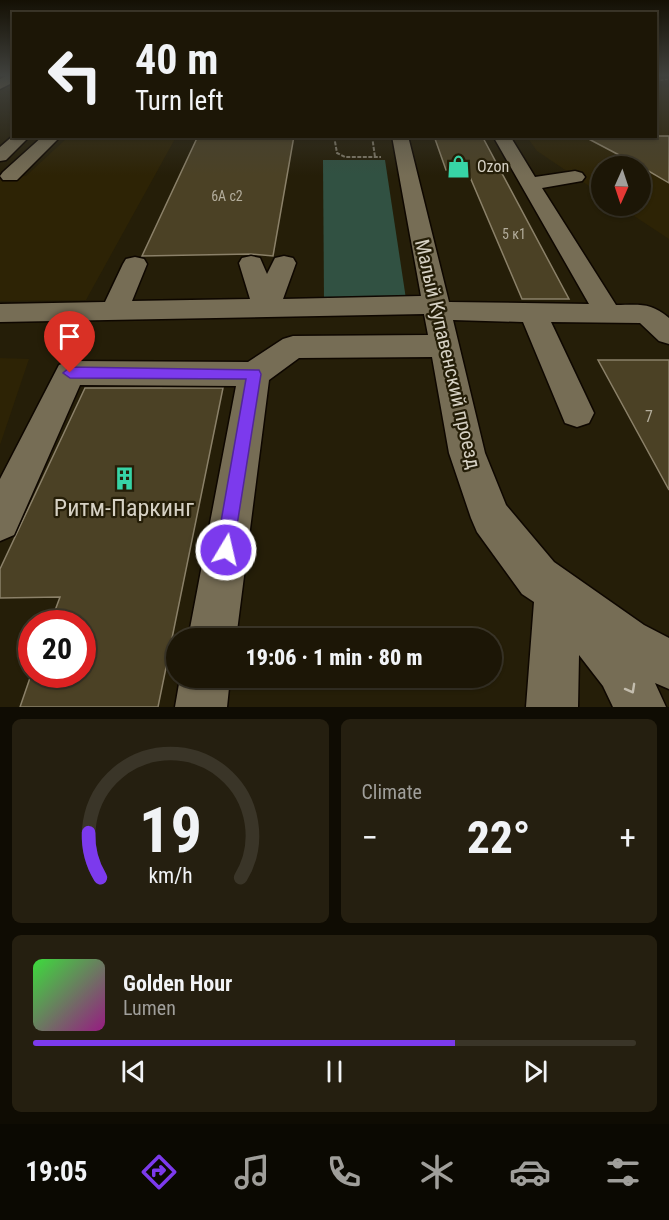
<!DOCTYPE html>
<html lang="en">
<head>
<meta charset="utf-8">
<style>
	:root { --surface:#1c1606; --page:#251f10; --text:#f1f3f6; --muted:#a09f9b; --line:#3a3528; --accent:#7c3aed }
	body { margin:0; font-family:"Roboto Condensed",sans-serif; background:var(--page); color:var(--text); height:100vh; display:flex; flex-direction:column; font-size:22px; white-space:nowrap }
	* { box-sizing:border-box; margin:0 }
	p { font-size:20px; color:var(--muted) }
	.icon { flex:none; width:33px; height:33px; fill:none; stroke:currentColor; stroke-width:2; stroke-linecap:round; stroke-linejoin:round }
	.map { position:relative; height:707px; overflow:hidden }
	.panel { display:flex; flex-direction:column; gap:12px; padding:12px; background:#0f0c03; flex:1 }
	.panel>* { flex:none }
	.top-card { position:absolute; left:12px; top:12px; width:645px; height:126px; border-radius:0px; box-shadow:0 2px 4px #0004,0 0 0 2px var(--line); background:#1c1606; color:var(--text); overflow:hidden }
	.needle { width:39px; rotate:183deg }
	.tools { position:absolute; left:591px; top:156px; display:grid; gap:12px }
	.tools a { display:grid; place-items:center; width:60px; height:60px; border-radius:50%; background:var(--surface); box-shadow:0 2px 4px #0004,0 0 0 2px var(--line); font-size:30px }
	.speed { position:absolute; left:18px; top:610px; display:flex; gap:12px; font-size:30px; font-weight:700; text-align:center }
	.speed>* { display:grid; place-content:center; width:78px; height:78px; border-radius:50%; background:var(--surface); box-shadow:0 2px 4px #0004,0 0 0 2px var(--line); line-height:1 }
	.speed .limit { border:9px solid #d22; background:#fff; color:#111 }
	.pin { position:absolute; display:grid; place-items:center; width:51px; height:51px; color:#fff; margin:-62px -26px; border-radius:50% 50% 50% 0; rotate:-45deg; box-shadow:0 0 6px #0007 }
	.pin .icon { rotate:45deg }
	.me { position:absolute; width:66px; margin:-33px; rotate:9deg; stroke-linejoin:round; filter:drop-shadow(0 0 4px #0008) }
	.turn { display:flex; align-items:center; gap:21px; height:126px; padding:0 24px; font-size:27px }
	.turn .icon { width:78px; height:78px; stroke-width:2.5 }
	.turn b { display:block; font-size:42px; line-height:51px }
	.big { font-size:45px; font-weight:800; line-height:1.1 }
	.panel .tile { flex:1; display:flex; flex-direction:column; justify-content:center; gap:9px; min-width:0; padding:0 21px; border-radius:9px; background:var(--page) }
	.panel .dial { align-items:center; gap:0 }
	.dial svg { height:156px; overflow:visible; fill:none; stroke:var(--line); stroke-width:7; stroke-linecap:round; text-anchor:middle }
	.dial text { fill:var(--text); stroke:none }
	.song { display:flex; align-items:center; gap:18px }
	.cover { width:72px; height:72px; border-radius:9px; background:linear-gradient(135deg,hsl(120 70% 55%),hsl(310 70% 35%)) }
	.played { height:6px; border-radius:3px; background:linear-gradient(90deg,var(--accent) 70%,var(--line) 70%) }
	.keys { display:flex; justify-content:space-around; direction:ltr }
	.heat { display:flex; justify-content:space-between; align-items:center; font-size:33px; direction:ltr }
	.panel .tiles { flex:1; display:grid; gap:12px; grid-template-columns:1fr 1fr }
	.tile:last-child { grid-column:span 2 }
	.trip { position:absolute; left:166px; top:628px; width:336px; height:60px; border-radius:30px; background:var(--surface); box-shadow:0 2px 4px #0004,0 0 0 2px var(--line); font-weight:800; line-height:60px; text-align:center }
	.tabs { display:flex; height:96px; justify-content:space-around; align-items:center; background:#0b0902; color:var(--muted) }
	.tabs .icon { width:42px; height:42px }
	.tabs .current { color:var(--accent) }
	.tabs b { font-size:27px; color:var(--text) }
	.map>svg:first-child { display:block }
	.built { fill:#2d2305 }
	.forest { fill:#315142 }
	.building { fill:#4b4125; stroke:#8b8169; stroke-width:1.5 }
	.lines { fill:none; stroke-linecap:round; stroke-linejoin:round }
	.minor-casing { stroke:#0e0700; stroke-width:3 }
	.path-far1 { stroke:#7f7968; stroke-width:1.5; stroke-dasharray:3 1.5; stroke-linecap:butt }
	.path { stroke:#7f7968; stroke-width:2; stroke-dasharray:4 1.5; stroke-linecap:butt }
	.minor { fill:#766d55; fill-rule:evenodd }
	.oneway { stroke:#c3bdae }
	.route { fill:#7c3aed; stroke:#51269a; stroke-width:1.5 }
	.labels { text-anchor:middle; stroke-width:4.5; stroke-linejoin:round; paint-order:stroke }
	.far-number-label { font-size:14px; fill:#b3ad9c }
	.far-poi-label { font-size:16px; fill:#d6d1c4; stroke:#251e08; text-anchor:start }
	.number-label { font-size:16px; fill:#b3ad9c }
	.street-label { font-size:20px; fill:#d6d1c4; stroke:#251e08 }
	.near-poi-label { font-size:24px; fill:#d6d1c4; stroke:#251e08 }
</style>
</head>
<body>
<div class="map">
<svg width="669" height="707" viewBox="0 0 669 707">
	<rect width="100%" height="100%" fill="#251e08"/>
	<path class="built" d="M669,87V239L619,206H640V166H602L601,194L537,151L527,137L656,136V89Z
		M68,137H176L86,300L0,301V177L26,176Z
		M0,358L29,359L0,445Z"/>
	<path class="forest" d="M323,160H385L406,299H324Z"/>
	<path class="building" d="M198,136H294L273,256L251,254L142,256Z
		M434,136H482L569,299H522L467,170H446Z
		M583,136H669V183L640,166Z
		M598,360H669V490Z
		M85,388H223L158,707H20L31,675H82V624H50L60,597L0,598V569Z"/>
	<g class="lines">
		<defs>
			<path id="minor" d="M6,76H14V82L0,89V79Z
				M14,135L30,136L6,160L0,161V147Z
				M43,136H61L17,180H3L0,176L3,172Z
				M392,136H408L449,302L589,304L493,136H510L535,177L575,171L582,173L585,177L582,181L542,188L616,305C640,305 650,302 669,318V344L659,341L640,323L551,322L594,413L589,423L577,427L565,423L523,322L453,320L485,453L506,505L554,562L644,625L669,638V689L655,683L666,707H613L603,686L579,655L578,707H526L534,602L522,594L477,532L471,518L449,453L432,357L299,358L269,380L236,639H188L236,386L80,385L14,535L0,541V479L59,365L70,361L248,362L283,339L293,336L428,335L424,314L0,322V304L105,302L123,264L126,259L135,257L144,259L147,264L132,301L250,299L239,263L242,258L251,256L260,258L267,274L275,258L284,256L293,258L296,263L283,299L421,296Z
				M180,678H230L227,707H175Z"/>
		</defs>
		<use href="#minor" class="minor-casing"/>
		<path class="path-far1" d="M656,81L669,79"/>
		<path class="path" d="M334,136L337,153L345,157H381
			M372,136L375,157"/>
		<use href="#minor" class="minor"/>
	</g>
	<defs><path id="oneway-chevron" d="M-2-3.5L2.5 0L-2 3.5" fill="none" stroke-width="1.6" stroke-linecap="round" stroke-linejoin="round" transform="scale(1.5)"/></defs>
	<use class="oneway" href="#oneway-chevron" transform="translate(631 689) rotate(61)"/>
	<linearGradient id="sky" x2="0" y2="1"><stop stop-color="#141004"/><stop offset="0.43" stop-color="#40413d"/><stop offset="1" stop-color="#40413d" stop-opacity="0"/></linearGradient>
	<rect width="669" height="175" fill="url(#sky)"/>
	<path class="route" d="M70,367L259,370L261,374L232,557L226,560L219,557L216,550L246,379L70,378L63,373Z"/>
	<defs>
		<symbol id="shop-bare" viewBox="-9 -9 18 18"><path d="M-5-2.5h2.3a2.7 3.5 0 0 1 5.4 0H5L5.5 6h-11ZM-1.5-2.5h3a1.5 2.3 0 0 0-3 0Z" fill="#37d4a6" stroke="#251e08" stroke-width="2.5" paint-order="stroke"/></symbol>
		<symbol id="building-bare" viewBox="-9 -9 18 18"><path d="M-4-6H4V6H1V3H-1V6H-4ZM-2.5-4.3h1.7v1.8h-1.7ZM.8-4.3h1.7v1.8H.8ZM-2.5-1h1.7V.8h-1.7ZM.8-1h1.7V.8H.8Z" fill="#37d4a6" stroke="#251e08" stroke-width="2.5" paint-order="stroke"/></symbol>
	</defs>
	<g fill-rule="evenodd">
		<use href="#shop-bare" x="442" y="150" width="33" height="33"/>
		<use href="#building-bare" x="108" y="462" width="33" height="33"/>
	</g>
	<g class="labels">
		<g class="far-number-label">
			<text x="227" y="201">6A c2</text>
			<text x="514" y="239">5 к1</text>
		</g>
		<g class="far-poi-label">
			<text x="477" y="172">Ozon</text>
		</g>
		<g class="number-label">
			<text x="649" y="422">7</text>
		</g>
		<g class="street-label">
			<text transform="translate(448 354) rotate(77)" y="7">Малый Купавенский проезд</text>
		</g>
		<g class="near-poi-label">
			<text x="124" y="516">Ритм-Паркинг</text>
		</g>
	</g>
</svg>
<div class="tools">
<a><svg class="needle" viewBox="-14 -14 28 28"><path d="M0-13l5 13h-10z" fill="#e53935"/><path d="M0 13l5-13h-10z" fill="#a09f9b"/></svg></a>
</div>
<div class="speed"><div class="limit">20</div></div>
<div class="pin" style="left:70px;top:373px;background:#d93025"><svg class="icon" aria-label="arrive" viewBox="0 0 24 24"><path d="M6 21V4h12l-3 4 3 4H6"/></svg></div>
<svg class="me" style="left:226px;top:550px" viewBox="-20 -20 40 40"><circle r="17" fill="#7c3aed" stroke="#fff" stroke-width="3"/><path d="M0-11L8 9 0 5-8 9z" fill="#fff"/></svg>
<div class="trip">19:06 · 1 min · 80 m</div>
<div class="top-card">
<div class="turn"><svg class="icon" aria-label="left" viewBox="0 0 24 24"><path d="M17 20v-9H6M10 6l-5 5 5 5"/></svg><div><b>40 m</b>Turn left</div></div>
</div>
</div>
<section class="panel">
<div class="tiles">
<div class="tile dial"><svg viewBox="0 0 100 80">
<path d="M14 69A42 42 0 1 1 86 69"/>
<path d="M14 69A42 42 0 0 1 8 46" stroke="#7c3aed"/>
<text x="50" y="56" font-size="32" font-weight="700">19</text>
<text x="50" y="72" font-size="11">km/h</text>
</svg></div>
<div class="tile"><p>Climate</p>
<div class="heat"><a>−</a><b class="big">22°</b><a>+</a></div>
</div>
<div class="tile">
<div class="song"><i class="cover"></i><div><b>Golden Hour</b><p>Lumen</p></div></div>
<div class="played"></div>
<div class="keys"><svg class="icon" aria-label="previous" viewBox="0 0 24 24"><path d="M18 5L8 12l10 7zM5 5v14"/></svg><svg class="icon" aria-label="pause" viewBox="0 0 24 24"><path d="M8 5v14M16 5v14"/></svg><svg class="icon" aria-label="next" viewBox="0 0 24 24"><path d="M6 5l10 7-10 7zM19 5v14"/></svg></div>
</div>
</div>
</section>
<nav class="tabs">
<b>19:05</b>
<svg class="icon current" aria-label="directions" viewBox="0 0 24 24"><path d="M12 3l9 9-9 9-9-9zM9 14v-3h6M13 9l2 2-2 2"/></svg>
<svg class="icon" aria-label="music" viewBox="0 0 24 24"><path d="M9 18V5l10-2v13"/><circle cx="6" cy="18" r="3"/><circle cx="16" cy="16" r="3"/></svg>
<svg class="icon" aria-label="phone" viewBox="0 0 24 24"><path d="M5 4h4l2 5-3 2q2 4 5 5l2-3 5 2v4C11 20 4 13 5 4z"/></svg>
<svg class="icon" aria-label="climate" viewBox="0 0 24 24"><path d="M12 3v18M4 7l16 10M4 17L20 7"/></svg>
<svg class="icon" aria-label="car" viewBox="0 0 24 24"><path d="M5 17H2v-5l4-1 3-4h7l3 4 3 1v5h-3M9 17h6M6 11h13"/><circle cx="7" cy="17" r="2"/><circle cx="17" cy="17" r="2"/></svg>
<svg class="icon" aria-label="filters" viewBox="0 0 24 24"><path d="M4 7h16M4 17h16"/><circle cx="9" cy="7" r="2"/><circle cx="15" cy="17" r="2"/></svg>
</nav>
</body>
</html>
